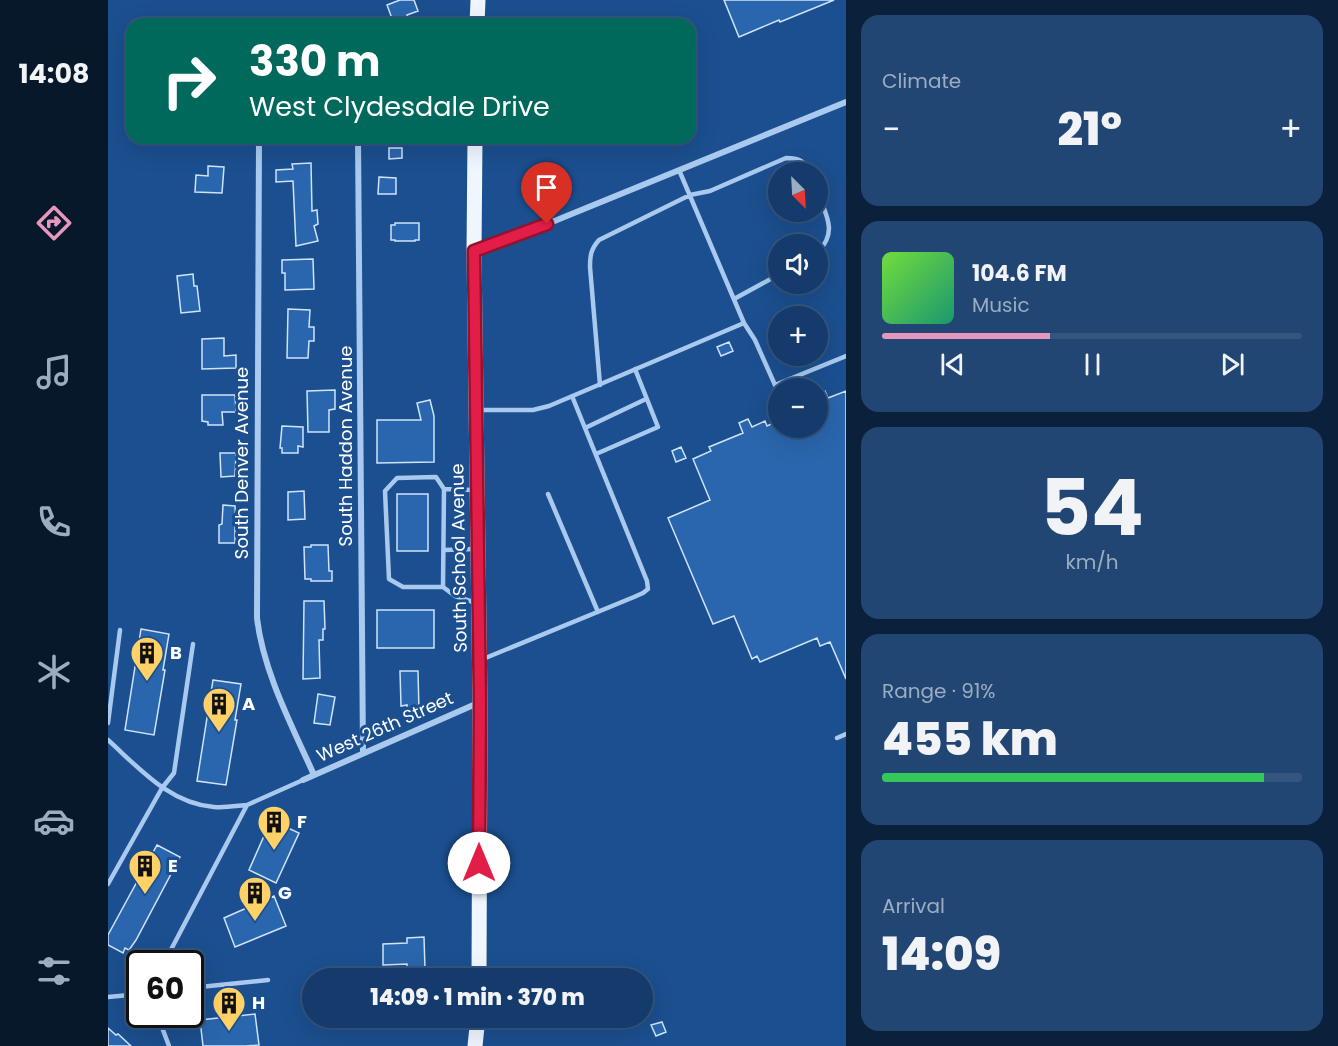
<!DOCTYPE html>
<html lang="en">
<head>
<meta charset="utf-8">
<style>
	:root { --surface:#143b6b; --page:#214673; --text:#f1f3f6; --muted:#9dadc1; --line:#33557e; --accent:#e797bd }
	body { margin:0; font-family:Poppins,sans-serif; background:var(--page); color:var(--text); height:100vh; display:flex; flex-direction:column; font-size:22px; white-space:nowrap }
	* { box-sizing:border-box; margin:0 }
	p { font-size:20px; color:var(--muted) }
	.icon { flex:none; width:33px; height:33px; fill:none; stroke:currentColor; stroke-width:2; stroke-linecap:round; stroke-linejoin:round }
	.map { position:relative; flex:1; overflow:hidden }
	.panel { display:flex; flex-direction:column; gap:15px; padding:15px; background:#0b203b; width:492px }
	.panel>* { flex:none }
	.guide { position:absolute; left:18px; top:18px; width:570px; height:126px; border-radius:18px; box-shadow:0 6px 24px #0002,0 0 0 2px var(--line); background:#00695c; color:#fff; overflow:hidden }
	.needle { width:39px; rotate:156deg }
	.controls { position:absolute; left:660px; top:162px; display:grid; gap:12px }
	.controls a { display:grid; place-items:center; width:60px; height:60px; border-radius:50%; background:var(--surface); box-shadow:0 6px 24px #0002,0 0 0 2px var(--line); font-size:30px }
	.speed { position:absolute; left:18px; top:950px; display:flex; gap:12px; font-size:30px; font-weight:700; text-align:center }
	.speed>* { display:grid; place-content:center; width:78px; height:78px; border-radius:50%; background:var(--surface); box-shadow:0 6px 24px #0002,0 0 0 2px var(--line); line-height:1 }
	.speed .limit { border:3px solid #111; border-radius:9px; background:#fff; color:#111 }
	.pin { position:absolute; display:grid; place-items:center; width:51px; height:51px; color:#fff; margin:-62px -26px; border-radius:50% 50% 50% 0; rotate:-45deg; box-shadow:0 0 6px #0007 }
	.pin .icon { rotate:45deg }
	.me { position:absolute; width:66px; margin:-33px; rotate:0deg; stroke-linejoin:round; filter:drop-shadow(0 0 4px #0008) }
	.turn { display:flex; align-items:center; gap:21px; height:126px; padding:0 24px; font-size:27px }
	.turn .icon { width:78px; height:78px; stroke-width:2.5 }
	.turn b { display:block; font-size:42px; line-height:51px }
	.big { font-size:45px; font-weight:800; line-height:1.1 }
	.panel .card { flex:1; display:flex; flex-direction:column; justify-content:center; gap:9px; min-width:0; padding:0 21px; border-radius:18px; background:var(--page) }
	.panel .dial { align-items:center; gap:0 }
	.dial b { font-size:78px; line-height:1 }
	.song { display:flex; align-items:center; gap:18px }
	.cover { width:72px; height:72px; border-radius:9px; background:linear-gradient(135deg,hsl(100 70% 55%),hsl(160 70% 35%)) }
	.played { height:6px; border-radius:3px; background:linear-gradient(90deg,var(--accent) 40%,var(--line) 40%) }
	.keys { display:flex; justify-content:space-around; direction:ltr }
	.heat { display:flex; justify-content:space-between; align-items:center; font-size:33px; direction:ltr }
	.charge { height:9px; border-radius:4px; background:linear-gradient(90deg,#34c759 91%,var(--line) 0) }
	.trip { position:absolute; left:194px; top:968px; width:351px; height:60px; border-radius:30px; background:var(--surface); box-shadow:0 6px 24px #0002,0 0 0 2px var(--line); font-weight:800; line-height:60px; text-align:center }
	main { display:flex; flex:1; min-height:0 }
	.dock { display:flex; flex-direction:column; width:108px; justify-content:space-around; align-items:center; background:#08182b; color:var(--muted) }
	.dock .icon { width:42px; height:42px }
	.dock .active { color:var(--accent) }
	.dock b { font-size:27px; color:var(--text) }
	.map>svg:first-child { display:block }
	.building { fill:#2a66ad; stroke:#cfe3fa; stroke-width:1.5 }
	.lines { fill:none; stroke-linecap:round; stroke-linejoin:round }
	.service { stroke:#a9c9ee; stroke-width:4.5 }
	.minor { stroke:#a9c9ee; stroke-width:6 }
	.primary { stroke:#f0f6ff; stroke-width:15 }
	.route-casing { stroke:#92132f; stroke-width:15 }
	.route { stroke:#e11d48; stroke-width:10 }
	.labels { text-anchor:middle; stroke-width:6; stroke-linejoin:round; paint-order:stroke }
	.street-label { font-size:18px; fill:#fff; stroke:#1b4f8f }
	.poi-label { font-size:18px; font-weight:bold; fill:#fff; stroke:#1b4f8f; text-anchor:start }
</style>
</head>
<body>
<main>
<nav class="dock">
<b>14:08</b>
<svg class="icon active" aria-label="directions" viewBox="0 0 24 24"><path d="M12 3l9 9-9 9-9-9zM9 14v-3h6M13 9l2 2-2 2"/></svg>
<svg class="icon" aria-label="music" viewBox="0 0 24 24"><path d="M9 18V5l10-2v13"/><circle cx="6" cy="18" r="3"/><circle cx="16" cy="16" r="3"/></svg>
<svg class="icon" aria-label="phone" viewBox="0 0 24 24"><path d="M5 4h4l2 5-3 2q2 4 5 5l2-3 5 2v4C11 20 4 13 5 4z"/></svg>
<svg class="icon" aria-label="climate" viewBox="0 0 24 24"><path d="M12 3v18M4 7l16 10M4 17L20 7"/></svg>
<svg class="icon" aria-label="car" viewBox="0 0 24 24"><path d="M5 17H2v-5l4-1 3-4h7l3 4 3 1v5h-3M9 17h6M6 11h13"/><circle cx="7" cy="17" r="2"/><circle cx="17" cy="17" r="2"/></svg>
<svg class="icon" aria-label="filters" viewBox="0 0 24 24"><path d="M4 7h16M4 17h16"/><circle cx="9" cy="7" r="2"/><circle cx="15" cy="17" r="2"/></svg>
</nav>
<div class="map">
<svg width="738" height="1046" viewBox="0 0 738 1046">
	<rect width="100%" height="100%" fill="#1b4f8f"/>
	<path class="building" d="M292,0H306L310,11L299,15L303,24H286L279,5Z
		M616,0H726L672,22L671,20L631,37Z
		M281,148H294V158L281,159Z
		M203,163L204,211L209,210L210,224L206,226L210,241L188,246L185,181L168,182V170L185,169L184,164Z
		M100,166L116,167L114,193L87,192L88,175L100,176Z
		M271,177L288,178V194H270Z
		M287,223H311V240H307V241H287V240H283V225H287Z
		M205,259L206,289L177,290V273H174V260Z
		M85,274L86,286H89L92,311L73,313L69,276Z
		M180,309L202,310L201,327H206V341H201L200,358H179Z
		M116,338V356L128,355V368L94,369V339Z
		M621,342L625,351L613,356L609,347Z
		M227,390V409L221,410V432H200L199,391Z
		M717,391L720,398L738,391V679L722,642L712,646L709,638L652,662L649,656L644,659L626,616L605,624L560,518L602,500L585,459L603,451L601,447L635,433L631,423L640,419L644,427L657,421L659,426L670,421V428H710V395Z
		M94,395H127L128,412H114L115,425H100V422L94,421Z
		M322,400L326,416V462L269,463V420H313L309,403Z
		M174,426L195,427V447L190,446V453H174V448H172Z
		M573,447L578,458L568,462L564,451Z
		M112,453H128L127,476L113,477Z
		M196,491L197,519L180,520V492Z
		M289,494H320V551H289Z
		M115,505L127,506L128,525H127V543H111V525L114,524Z
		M203,545H220L221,571H224V581H203V579H197L196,547H203Z
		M196,601H216L217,629H215V640H211L212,678L195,679Z
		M269,610H326V648H269Z
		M33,629L61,634L55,670H57L46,735L17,730Z
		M292,671H310L311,712L299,713V705L293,706Z
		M105,680L133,684L127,720H129L118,785L89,781Z
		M210,694L227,697L222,725L206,723Z
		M163,820L191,833L168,883L141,870Z
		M49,845L72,857L28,940L21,950L17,948L15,953L0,945V935Z
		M166,896L178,926L127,947L116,918Z
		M316,937L317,969L299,970V964L275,965V944L299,943V938Z
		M147,1014L151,1045L137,1046H95L92,1020Z
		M554,1022L558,1032L548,1036L543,1025Z
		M0,1028L8,1035L10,1034L23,1046H0Z"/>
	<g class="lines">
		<path class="service" d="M710,193C718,215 730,232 710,252
			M626,299L670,275
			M636,323L647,340L667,385L738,356
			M492,385L482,267C482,255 483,249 491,240L582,195L602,191L678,158C691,158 697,161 702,172
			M369,410H425L441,406L636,323L571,170
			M477,428L538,399
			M488,454L550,427L527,369
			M366,490L336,489L328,477L289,478L277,491L281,579L295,587H335L347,596L368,603
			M440,494L490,612
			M336,550L367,549
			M335,587L336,489
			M375,659L526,597L535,593L540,589L539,581L464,396
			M0,723L12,630
			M729,738L738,734
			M0,740C31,768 62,804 106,807C116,808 128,806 139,805
			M0,884L54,788L66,773L85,644
			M56,963L139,805L195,780
			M82,988L160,980
			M0,997L32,994
			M49,1014L61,1046"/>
		<path class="minor" d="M151,138L149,618C155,671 184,726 206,775
			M250,138L255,753
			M367,251L417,233L738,102
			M195,780L370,703"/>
		<path class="primary" d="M369,24L370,0
			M367,138L366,251L372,702L371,978
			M367,1046L370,1017"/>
	</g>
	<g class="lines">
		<defs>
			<path id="route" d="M371,863L372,702L366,251L439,224"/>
		</defs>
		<use href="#route" class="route-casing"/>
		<use href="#route" class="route"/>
	</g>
	<defs>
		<symbol id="building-pin" viewBox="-11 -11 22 30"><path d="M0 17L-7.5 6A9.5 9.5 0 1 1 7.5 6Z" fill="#ffd166" stroke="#1b4f8f"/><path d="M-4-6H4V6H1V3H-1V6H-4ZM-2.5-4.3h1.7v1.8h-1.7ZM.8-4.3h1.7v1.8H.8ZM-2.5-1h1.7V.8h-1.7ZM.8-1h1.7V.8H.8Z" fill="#111"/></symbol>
	</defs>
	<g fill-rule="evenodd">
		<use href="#building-pin" x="20" y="634" width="38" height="52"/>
		<use href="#building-pin" x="92" y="685" width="38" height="52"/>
		<use href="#building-pin" x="147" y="803" width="38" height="52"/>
		<use href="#building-pin" x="18" y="847" width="38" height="52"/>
		<use href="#building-pin" x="128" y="874" width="38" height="52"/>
		<use href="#building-pin" x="102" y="984" width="38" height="52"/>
	</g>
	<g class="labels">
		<g class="street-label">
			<text transform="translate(238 446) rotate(-90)" y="6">South Haddon Avenue</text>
			<text transform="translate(134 463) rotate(-90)" y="6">South Denver Avenue</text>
			<text transform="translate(351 558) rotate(-91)" y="6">South School Avenue</text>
			<text transform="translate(277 727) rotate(-24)" y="6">West 26th Street</text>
		</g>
		<g class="poi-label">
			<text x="62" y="659">B</text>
			<text x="134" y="710">A</text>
			<text x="189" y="828">F</text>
			<text x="60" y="872">E</text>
			<text x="170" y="899">G</text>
			<text x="144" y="1009">H</text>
		</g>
	</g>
</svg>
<div class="controls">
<a><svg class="needle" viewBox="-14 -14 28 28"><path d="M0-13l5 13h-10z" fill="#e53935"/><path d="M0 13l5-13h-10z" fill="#9dadc1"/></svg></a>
<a><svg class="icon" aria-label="sound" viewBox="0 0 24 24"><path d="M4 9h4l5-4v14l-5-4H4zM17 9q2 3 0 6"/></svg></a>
<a>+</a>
<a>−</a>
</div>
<div class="speed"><div class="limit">60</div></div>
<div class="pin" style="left:439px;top:224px;background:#d93025"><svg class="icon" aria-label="arrive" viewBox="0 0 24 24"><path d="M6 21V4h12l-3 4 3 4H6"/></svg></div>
<svg class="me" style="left:371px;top:863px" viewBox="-20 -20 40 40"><circle r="19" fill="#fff"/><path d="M0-13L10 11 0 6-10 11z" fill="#e11d48"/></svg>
<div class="trip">14:09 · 1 min · 370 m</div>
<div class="guide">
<div class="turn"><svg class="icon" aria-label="right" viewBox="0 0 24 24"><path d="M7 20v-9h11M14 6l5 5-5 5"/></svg><div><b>330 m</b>West Clydesdale Drive</div></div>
</div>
</div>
<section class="panel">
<div class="card"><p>Climate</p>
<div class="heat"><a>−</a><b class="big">21°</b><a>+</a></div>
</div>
<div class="card">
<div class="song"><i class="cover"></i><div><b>104.6 FM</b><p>Music</p></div></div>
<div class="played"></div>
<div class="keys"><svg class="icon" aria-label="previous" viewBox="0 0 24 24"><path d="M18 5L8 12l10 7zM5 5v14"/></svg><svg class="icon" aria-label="pause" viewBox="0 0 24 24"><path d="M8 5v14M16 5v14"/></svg><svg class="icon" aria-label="next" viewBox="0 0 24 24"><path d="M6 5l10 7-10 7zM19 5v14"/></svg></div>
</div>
<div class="card dial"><b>54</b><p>km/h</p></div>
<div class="card"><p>Range · 91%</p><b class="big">455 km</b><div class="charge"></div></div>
<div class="card"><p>Arrival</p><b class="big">14:09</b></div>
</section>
</main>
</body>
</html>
